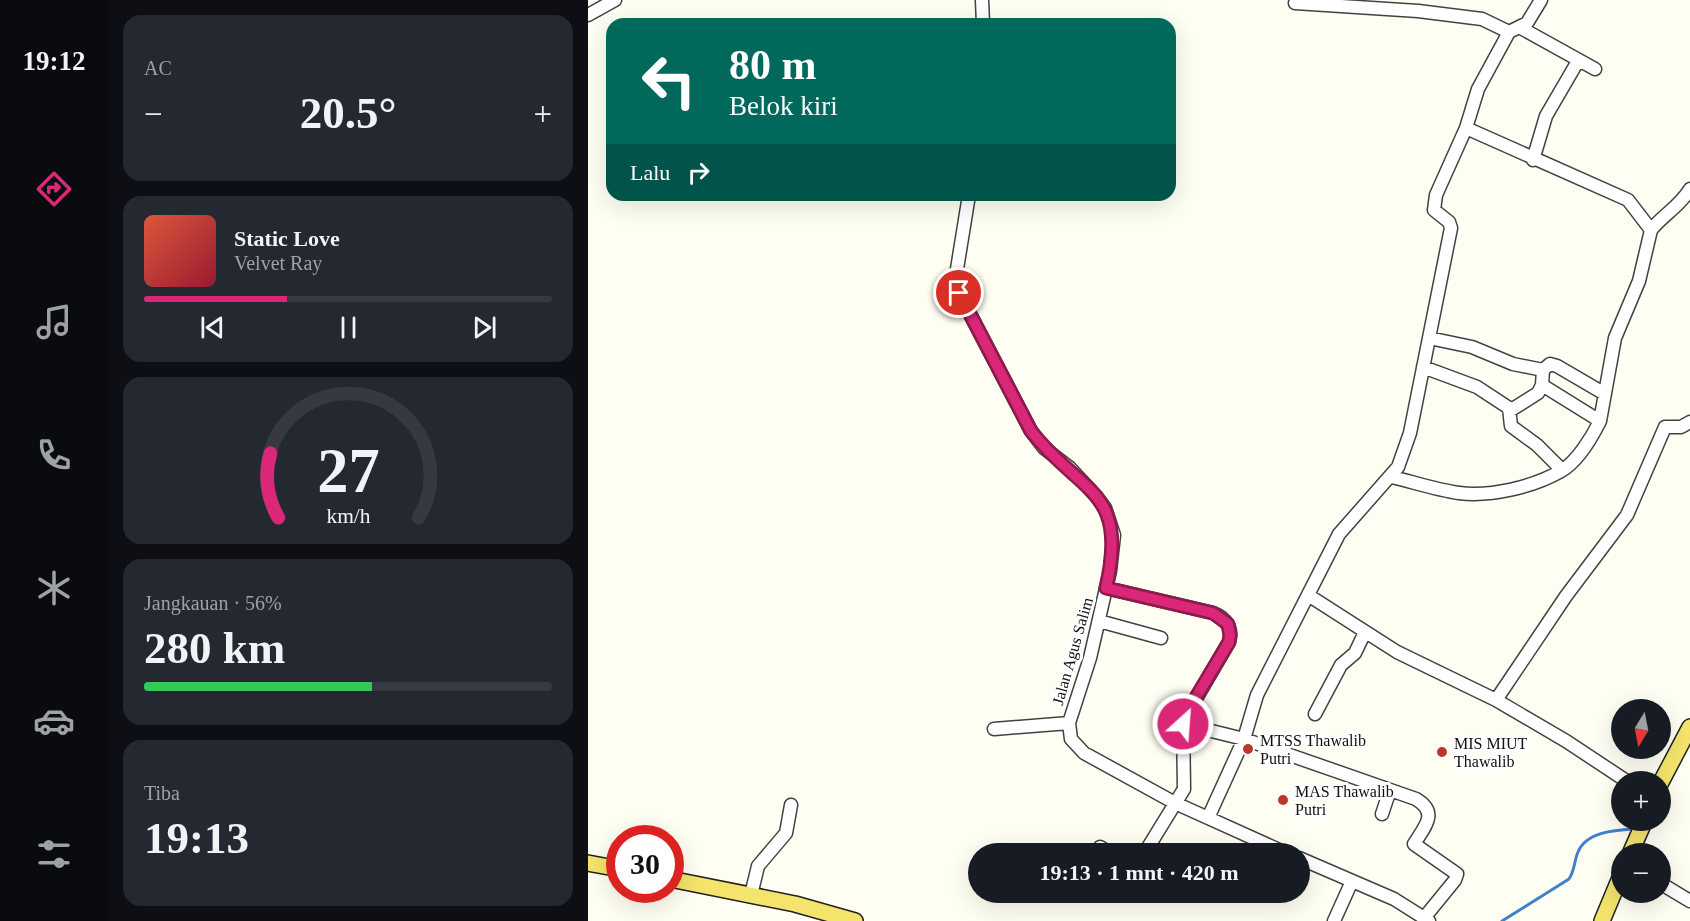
<!DOCTYPE html>
<html lang="id">
<head>
<meta charset="utf-8">
<style>
	:root { --surface:#171b24; --page:#242831; --text:#f1f3f6; --muted:#9ea1a6; --line:#363941; --accent:#db2777 }
	body { margin:0; font-family:Georgia,serif; background:var(--page); color:var(--text); height:100vh; display:flex; flex-direction:column; font-size:22px; white-space:nowrap }
	* { box-sizing:border-box; margin:0 }
	p { font-size:20px; color:var(--muted) }
	.icon { flex:none; width:33px; height:33px; fill:none; stroke:currentColor; stroke-width:2; stroke-linecap:round; stroke-linejoin:round }
	.map { position:relative; flex:1; overflow:hidden }
	.sheet { display:flex; flex-direction:column; gap:15px; padding:15px; background:#0d0f14; width:480px }
	.sheet>* { flex:none }
	.banner { position:absolute; left:18px; top:18px; width:570px; height:183px; border-radius:18px; box-shadow:0 6px 24px #0002; background:#00695c; color:#fff; overflow:hidden }
	.needle { width:39px; rotate:190deg }
	.tools { position:absolute; left:1023px; top:699px; display:grid; gap:12px }
	.tools a { display:grid; place-items:center; width:60px; height:60px; border-radius:50%; background:var(--surface); box-shadow:0 6px 24px #0002; font-size:30px }
	.speed { position:absolute; left:18px; top:825px; display:flex; gap:12px; font-size:30px; font-weight:700; text-align:center }
	.speed>* { display:grid; place-content:center; width:78px; height:78px; border-radius:50%; background:var(--surface); box-shadow:0 6px 24px #0002; line-height:1 }
	.speed .limit { border:9px solid #d22; background:#fff; color:#111 }
	.pin { position:absolute; display:grid; place-items:center; width:51px; height:51px; color:#fff; margin:-26px; border:3px solid #fff; border-radius:50%; box-shadow:0 2px 6px #0007 }
	.me { position:absolute; width:66px; margin:-33px; rotate:26deg; stroke-linejoin:round; filter:drop-shadow(0 0 4px #0008) }
	.turn { display:flex; align-items:center; gap:21px; height:126px; padding:0 24px; font-size:27px }
	.turn .icon { width:78px; height:78px; stroke-width:2.5 }
	.turn b { display:block; font-size:42px; line-height:51px }
	.then { display:flex; align-items:center; height:57px; padding:0 24px; background:#0003; gap:12px; font-size:22px }
	.big { font-size:45px; font-weight:700; line-height:1.1 }
	.sheet .widget { flex:1; display:flex; flex-direction:column; justify-content:center; gap:9px; min-width:0; padding:0 21px; border-radius:18px; background:var(--page) }
	.sheet .dial { align-items:center; gap:0 }
	.dial svg { height:156px; overflow:visible; fill:none; stroke:var(--line); stroke-width:7; stroke-linecap:round; text-anchor:middle }
	.dial text { fill:var(--text); stroke:none }
	.song { display:flex; align-items:center; gap:18px }
	.cover { width:72px; height:72px; border-radius:9px; background:linear-gradient(135deg,hsl(10 70% 55%),hsl(350 70% 35%)) }
	.played { height:6px; border-radius:3px; background:linear-gradient(90deg,var(--accent) 35%,var(--line) 35%) }
	.keys { display:flex; justify-content:space-around; direction:ltr }
	.heat { display:flex; justify-content:space-between; align-items:center; font-size:33px; direction:ltr }
	.charge { height:9px; border-radius:4px; background:linear-gradient(90deg,#34c759 56%,var(--line) 0) }
	.trip { position:absolute; left:380px; top:843px; width:342px; height:60px; border-radius:30px; background:var(--surface); box-shadow:0 6px 24px #0002; font-weight:700; line-height:60px; text-align:center }
	main { display:flex; flex:1; min-height:0 }
	.menu { display:flex; flex-direction:column; width:108px; justify-content:space-around; align-items:center; background:#090b0e; color:var(--muted) }
	.menu .icon { width:42px; height:42px }
	.menu .active { color:var(--accent) }
	.menu b { font-size:27px; color:var(--text) }
	.map>svg:first-child { display:block }
	.lines { fill:none; stroke-linecap:round; stroke-linejoin:round }
	.stream { stroke:#4181ca; stroke-width:3 }
	.minor-casing { stroke:#424242; stroke-width:15 }
	.major-casing { stroke:#202020; stroke-width:18 }
	.minor { stroke:#fff; stroke-width:12 }
	.major { stroke:#f4e46c; stroke-width:15 }
	.route-casing { stroke:#8e194d; stroke-width:15 }
	.route { stroke:#db2777; stroke-width:10 }
	.poi-dot { fill:#bc362a; stroke:#fff; stroke-width:2 }
	.labels { text-anchor:middle; stroke-width:6; stroke-linejoin:round; paint-order:stroke }
	.street-label { font-size:16px; fill:#0f0f0f; stroke:#fff }
	.poi-label { font-size:16px; fill:#0f0f0f; stroke:#fff; text-anchor:start }
</style>
</head>
<body>
<main>
<nav class="menu">
<b>19:12</b>
<svg class="icon active" aria-label="directions" viewBox="0 0 24 24"><path d="M12 3l9 9-9 9-9-9zM9 14v-3h6M13 9l2 2-2 2"/></svg>
<svg class="icon" aria-label="music" viewBox="0 0 24 24"><path d="M9 18V5l10-2v13"/><circle cx="6" cy="18" r="3"/><circle cx="16" cy="16" r="3"/></svg>
<svg class="icon" aria-label="phone" viewBox="0 0 24 24"><path d="M5 4h4l2 5-3 2q2 4 5 5l2-3 5 2v4C11 20 4 13 5 4z"/></svg>
<svg class="icon" aria-label="climate" viewBox="0 0 24 24"><path d="M12 3v18M4 7l16 10M4 17L20 7"/></svg>
<svg class="icon" aria-label="car" viewBox="0 0 24 24"><path d="M5 17H2v-5l4-1 3-4h7l3 4 3 1v5h-3M9 17h6M6 11h13"/><circle cx="7" cy="17" r="2"/><circle cx="17" cy="17" r="2"/></svg>
<svg class="icon" aria-label="filters" viewBox="0 0 24 24"><path d="M4 7h16M4 17h16"/><circle cx="9" cy="7" r="2"/><circle cx="15" cy="17" r="2"/></svg>
</nav>
<section class="sheet">
<div class="widget"><p>AC</p>
<div class="heat"><a>−</a><b class="big">20.5°</b><a>+</a></div>
</div>
<div class="widget">
<div class="song"><i class="cover"></i><div><b>Static Love</b><p>Velvet Ray</p></div></div>
<div class="played"></div>
<div class="keys"><svg class="icon" aria-label="previous" viewBox="0 0 24 24"><path d="M18 5L8 12l10 7zM5 5v14"/></svg><svg class="icon" aria-label="pause" viewBox="0 0 24 24"><path d="M8 5v14M16 5v14"/></svg><svg class="icon" aria-label="next" viewBox="0 0 24 24"><path d="M6 5l10 7-10 7zM19 5v14"/></svg></div>
</div>
<div class="widget dial"><svg viewBox="0 0 100 80">
<path d="M14 69A42 42 0 1 1 86 69"/>
<path d="M14 69A42 42 0 0 1 10 36" stroke="#db2777"/>
<text x="50" y="56" font-size="32" font-weight="700">27</text>
<text x="50" y="72" font-size="11">km/h</text>
</svg></div>
<div class="widget"><p>Jangkauan · 56%</p><b class="big">280 km</b><div class="charge"></div></div>
<div class="widget"><p>Tiba</p><b class="big">19:13</b></div>
</section>
<div class="map">
<svg width="1102" height="921" viewBox="0 0 1102 921">
	<rect width="100%" height="100%" fill="#fffef2"/>
	<g class="lines">
		<path class="stream" d="M914,921L981,879C987,870 986,861 990,852C998,832 1027,830 1045,829"/>
		<defs>
			<path id="minor" d="M394,0L395,24
				M707,3L830,11L894,19L921,32
				M0,15L27,0
				M933,28L1007,69
				M945,160L958,116L990,61
				M381,195L369,269L371,293L443,431L456,448L482,468L508,496L517,508L526,535L522,571L502,658L481,723L483,739L496,753L587,803L700,854
				M1063,230C1075,215 1092,206 1102,189
				M841,338L884,347L925,364L955,370
				M835,367L889,387L921,408L923,426L949,445L974,470
				M923,410L950,393L954,385
				M1012,421L954,385L955,370L962,364L969,366L1017,394
				M804,477C825,482 849,490 871,493C903,497 945,487 973,471C989,462 1004,437 1012,421L1027,338L1051,281L1063,230L1040,200L878,128
				M518,588L625,613C638,618 645,628 641,642L595,721L596,789L556,854
				M720,595L809,652L908,700L978,741L1040,782
				M511,621L573,638
				M908,700L978,596L1039,515L1077,427H1093L1102,422
				M727,714L753,665L767,653L777,632
				M595,724L656,739L828,799C851,813 837,826 826,844L869,874L867,880L836,918
				M406,729L481,723
				M794,814L802,790
				M620,818L656,739L669,695L751,534L810,467L822,433L863,228L861,222L846,210L848,195L878,128L890,89L921,32L939,23L953,0
				M512,847L524,854
				M711,858L806,899L841,921
				M1072,883L1102,901
				M163,895L170,866L198,833L203,805
				M746,921L764,881"/>
			<path id="major" d="M1072,784L1102,727
				M1042,854L1057,820
				M0,863L32,869
				M82,879L207,904L267,921
				M1014,921L1034,873"/>
		</defs>
		<use href="#minor" class="minor-casing"/>
		<use href="#major" class="major-casing"/>
		<use href="#minor" class="minor"/>
		<use href="#major" class="major"/>
	</g>
	<g class="lines">
		<defs>
			<path id="route" d="M371,293L443,431C493,495 541,488 518,588L625,613L640,624L642,635L641,642L598,714L595,724"/>
		</defs>
		<use href="#route" class="route-casing"/>
		<use href="#route" class="route"/>
	</g>
	<g class="poi-dot">
		<circle cx="660" cy="749" r="6"/>
		<circle cx="854" cy="752" r="6"/>
		<circle cx="695" cy="800" r="6"/>
	</g>
	<g class="labels">
		<g class="street-label">
			<text transform="translate(484 651) rotate(-74)" y="6">Jalan Agus Salim</text>
		</g>
		<g class="poi-label">
			<text x="672" y="746">MTSS Thawalib<tspan x="672" dy="18">Putri</tspan></text>
			<text x="866" y="749">MIS MIUT<tspan x="866" dy="18">Thawalib</tspan></text>
			<text x="707" y="797">MAS Thawalib<tspan x="707" dy="18">Putri</tspan></text>
		</g>
	</g>
</svg>
<div class="tools">
<a><svg class="needle" viewBox="-14 -14 28 28"><path d="M0-13l5 13h-10z" fill="#e53935"/><path d="M0 13l5-13h-10z" fill="#9ea1a6"/></svg></a>
<a>+</a>
<a>−</a>
</div>
<div class="speed"><div class="limit">30</div></div>
<div class="pin" style="left:371px;top:293px;background:#d93025"><svg class="icon" aria-label="arrive" viewBox="0 0 24 24"><path d="M6 21V4h12l-3 4 3 4H6"/></svg></div>
<svg class="me" style="left:595px;top:724px" viewBox="-20 -20 40 40"><circle r="17" fill="#db2777" stroke="#fff" stroke-width="3"/><path d="M0-11L8 9 0 5-8 9z" fill="#fff"/></svg>
<div class="trip">19:13 · 1 mnt · 420 m</div>
<div class="banner">
<div class="turn"><svg class="icon" aria-label="left" viewBox="0 0 24 24"><path d="M17 20v-9H6M10 6l-5 5 5 5"/></svg><div><b>80 m</b>Belok kiri</div></div>
<div class="then">Lalu<svg class="icon" aria-label="right" viewBox="0 0 24 24"><path d="M7 20v-9h11M14 6l5 5-5 5"/></svg></div>
</div>
</div>
</main>
</body>
</html>
